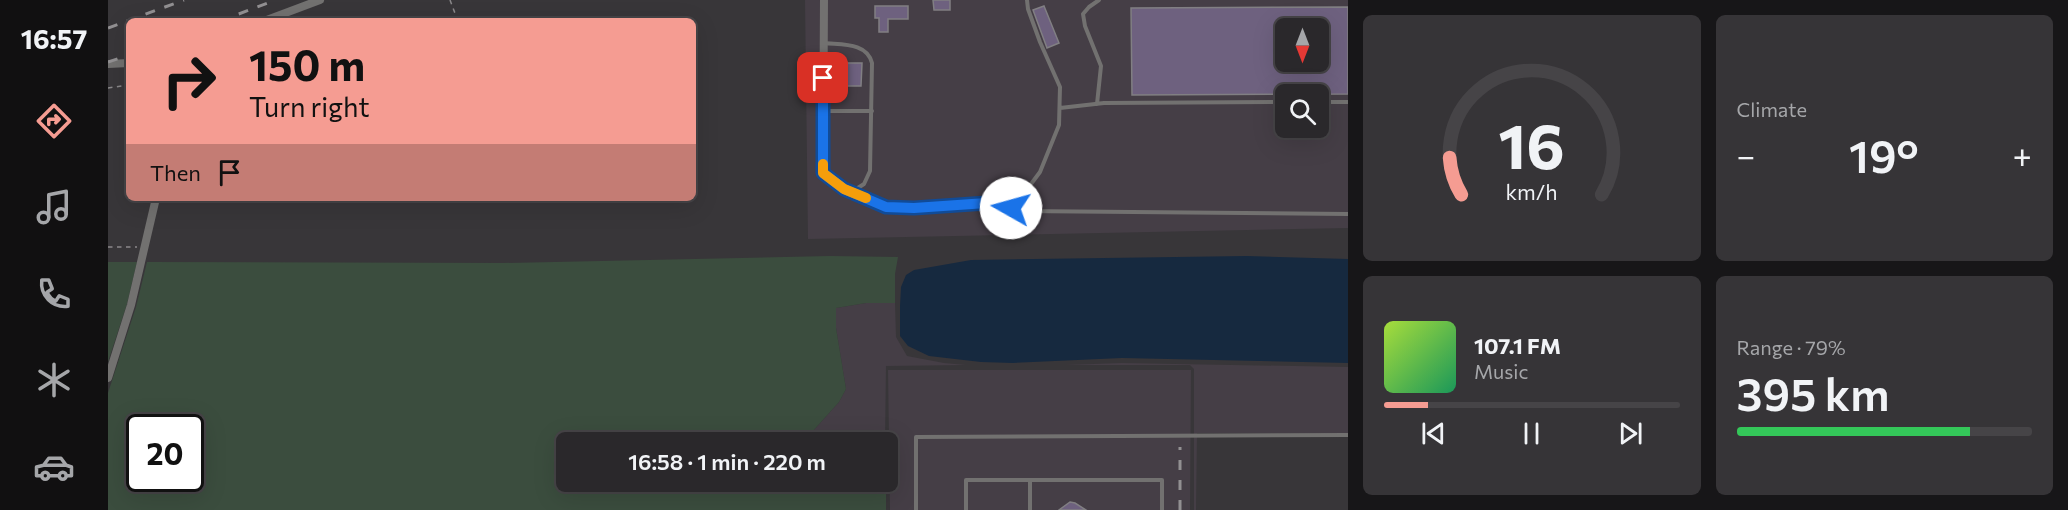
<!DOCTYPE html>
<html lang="en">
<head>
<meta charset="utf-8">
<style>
	:root { --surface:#2a282b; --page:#363437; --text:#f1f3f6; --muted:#a5a6a9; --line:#464447; --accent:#f59c92 }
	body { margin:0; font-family:Commissioner,sans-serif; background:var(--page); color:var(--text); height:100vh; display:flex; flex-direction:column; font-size:22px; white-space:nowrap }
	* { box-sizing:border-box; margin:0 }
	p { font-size:20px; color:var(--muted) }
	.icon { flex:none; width:33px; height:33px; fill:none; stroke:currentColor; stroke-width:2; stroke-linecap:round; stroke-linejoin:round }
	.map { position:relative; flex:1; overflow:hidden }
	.details { display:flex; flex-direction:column; gap:15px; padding:15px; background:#171618; width:720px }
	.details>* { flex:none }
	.top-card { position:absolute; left:18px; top:18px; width:570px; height:183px; border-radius:9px; box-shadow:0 6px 24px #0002,0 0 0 2px var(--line); background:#f59c92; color:#111; overflow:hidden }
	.needle { width:39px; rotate:180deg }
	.fabs { position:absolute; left:1167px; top:18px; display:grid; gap:12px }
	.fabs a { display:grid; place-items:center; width:54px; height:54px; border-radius:9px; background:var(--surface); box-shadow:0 6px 24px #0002,0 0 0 2px var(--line); font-size:30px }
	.speed { position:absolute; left:18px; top:414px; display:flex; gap:12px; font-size:30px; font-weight:700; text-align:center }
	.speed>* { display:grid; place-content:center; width:78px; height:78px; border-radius:50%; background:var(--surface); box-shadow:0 6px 24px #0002,0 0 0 2px var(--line); line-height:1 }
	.speed .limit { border:3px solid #111; border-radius:9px; background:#fff; color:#111 }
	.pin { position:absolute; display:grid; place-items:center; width:51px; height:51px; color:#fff; margin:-26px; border-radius:12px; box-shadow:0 3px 9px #0006 }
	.me { position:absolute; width:66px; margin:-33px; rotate:277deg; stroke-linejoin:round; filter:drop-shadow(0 0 4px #0008) }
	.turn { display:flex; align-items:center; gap:21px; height:126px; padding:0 24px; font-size:27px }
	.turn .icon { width:78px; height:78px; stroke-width:2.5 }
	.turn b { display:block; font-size:42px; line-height:51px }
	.then { display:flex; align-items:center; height:57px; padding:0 24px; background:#0003; gap:12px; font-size:22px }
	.big { font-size:45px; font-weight:600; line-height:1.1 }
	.details .card { flex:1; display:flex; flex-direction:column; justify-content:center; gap:9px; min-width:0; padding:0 21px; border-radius:9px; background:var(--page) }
	.details .dial { align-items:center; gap:0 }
	.dial svg { height:156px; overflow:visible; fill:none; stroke:var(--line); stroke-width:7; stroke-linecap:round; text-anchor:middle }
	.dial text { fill:var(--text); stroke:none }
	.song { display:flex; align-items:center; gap:18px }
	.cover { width:72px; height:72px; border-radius:9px; background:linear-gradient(135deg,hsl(80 70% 55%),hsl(150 70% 35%)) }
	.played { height:6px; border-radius:3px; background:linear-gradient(90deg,var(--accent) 15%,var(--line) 15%) }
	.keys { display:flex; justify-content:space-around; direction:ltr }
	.heat { display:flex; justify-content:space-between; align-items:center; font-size:33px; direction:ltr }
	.charge { height:9px; border-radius:4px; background:linear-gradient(90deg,#34c759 79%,var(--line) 0) }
	.details .tiles { flex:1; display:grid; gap:15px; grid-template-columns:repeat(2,1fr) }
	.trip { position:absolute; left:448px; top:432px; width:342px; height:60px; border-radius:9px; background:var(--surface); box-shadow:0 6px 24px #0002,0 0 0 2px var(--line); font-weight:600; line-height:60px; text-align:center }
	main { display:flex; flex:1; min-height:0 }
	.tabs { display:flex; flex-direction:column; width:108px; justify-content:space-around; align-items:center; background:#111011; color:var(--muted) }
	.tabs .icon { width:42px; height:42px }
	.tabs .selected { color:var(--accent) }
	.tabs b { font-size:27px; color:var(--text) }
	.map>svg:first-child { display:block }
	.built { fill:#453e46; fill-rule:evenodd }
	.green { fill:#3b4d3e; fill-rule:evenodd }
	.water { fill:#16293f }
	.building { fill:#6e617f; stroke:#817f83; stroke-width:1.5; fill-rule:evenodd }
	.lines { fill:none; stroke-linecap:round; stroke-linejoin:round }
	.path { stroke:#8a888a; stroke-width:1.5; stroke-dasharray:4.5 4.5; stroke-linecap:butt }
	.service { stroke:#727170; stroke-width:4 }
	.minor { stroke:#727170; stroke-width:8 }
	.rail { stroke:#929092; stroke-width:3; stroke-dasharray:10 10; stroke-linecap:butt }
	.route-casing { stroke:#114b97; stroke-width:15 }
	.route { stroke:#1a73e8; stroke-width:10 }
	.slow { stroke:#f59e0b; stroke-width:10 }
</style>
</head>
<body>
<main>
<nav class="tabs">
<b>16:57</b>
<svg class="icon selected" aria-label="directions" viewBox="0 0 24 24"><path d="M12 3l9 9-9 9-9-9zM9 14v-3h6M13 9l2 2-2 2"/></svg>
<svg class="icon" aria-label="music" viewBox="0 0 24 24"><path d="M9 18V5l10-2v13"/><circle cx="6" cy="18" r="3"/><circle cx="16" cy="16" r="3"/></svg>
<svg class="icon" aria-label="phone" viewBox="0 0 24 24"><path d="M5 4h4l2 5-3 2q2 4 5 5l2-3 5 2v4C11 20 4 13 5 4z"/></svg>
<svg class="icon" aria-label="climate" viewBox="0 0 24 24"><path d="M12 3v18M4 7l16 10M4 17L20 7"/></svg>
<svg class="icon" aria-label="car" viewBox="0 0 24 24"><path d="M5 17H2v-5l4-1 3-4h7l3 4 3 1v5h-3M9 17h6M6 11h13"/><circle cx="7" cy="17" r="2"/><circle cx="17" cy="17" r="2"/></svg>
</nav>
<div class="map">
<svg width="1240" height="510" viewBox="0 0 1240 510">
	<rect width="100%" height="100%" fill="#383639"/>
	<path class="built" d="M697,0H1240V228L700,239ZM1178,28H1210V62H1178ZM1178,94H1210V128H1178Z
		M758,303H787L788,337L799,356L836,363L858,365L778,366L777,442H695L731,402L738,389L728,328V308Z
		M1014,363L1240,367V433H1089L1088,510H1086V369L1082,365H957Z
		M780,370H1083L1082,510H782Z"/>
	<path class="green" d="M722,256L790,257L787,274V303H758L728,308V328L738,389L731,402L695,442H459V482H776L778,484V510H0V393L28,307L39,262L395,263ZM32,428H82V478H32Z
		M0,262H29L19,304L0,362Z"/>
	<path class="water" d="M1139,256L1240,259V363L1014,358L905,363L873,362L821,356L800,346L792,336V306L793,287L798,275L806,270L863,260Z"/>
	<path class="building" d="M825,0H842V10H826Z
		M767,6H800V19H780V32H771V18H767Z
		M936,6L951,43L939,48L925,10Z
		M1240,7V94L1024,95L1023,8ZM1178,28H1210V62H1178Z
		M739,63H754L753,86H739Z
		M962,502L967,503L978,510H951Z"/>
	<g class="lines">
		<path class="path" d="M342,0L350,21
			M0,88L21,85
			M0,247H29"/>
		<path class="service" d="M716,43C733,45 759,42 764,63L762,171L756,184L745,191
			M1210,102H1240
			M989,104L993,66L977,26L975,14L981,7L991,0
			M952,108L996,103L1178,102
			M717,111H764
			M715,173C737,190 763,205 791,209L893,202L923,184L932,172L951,125L952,87L932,42L920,9L919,0
			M893,202L903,208L913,211L1240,214
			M808,510V437L1240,435
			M858,510V480H922
			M922,510V480H1054V510"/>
		<path class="minor" d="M156,21L212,0
			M0,64L21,63
			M715,173L716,0
			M0,378L23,305L48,198"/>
		<path class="rail" d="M112,21L168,0
			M0,28L76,0
			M0,62L21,55
			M1072,510V447"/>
	</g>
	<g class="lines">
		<defs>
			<path id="route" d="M715,78V173L736,189L778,207L806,208L893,202L903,208"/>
		</defs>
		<use href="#route" class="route-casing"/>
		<use href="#route" class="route"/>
		<path class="slow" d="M715,164V173L736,189L758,198"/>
	</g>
</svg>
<div class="fabs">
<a><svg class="needle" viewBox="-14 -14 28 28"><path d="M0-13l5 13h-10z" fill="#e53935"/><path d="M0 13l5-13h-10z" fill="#a5a6a9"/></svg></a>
<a><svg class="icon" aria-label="search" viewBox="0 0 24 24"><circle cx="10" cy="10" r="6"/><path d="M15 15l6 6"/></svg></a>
</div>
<div class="speed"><div class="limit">20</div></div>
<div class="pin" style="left:715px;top:78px;background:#d93025"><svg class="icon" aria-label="arrive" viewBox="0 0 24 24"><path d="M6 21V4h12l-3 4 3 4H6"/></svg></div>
<svg class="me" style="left:903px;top:208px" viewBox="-20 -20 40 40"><circle r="19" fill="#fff"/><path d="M0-13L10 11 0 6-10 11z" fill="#1a73e8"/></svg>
<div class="trip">16:58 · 1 min · 220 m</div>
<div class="top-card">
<div class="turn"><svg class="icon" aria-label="right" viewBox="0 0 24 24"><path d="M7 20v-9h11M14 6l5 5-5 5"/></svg><div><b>150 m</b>Turn right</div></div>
<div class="then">Then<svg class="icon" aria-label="arrive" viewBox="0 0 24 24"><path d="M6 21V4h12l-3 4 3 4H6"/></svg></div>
</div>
</div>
<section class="details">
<div class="tiles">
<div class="card dial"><svg viewBox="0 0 100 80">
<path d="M14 69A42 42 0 1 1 86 69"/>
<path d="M14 69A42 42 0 0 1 8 50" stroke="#f59c92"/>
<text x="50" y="56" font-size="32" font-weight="700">16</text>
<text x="50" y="72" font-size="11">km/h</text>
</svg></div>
<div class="card"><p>Climate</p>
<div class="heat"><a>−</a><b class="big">19°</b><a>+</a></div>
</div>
<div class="card">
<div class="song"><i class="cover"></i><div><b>107.1 FM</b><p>Music</p></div></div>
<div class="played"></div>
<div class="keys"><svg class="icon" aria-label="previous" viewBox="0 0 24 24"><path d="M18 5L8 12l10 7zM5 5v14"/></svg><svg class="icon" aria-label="pause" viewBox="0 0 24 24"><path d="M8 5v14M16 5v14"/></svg><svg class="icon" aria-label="next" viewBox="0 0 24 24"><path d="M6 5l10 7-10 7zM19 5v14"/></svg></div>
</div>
<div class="card"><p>Range · 79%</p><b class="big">395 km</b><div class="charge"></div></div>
</div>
</section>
</main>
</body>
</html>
